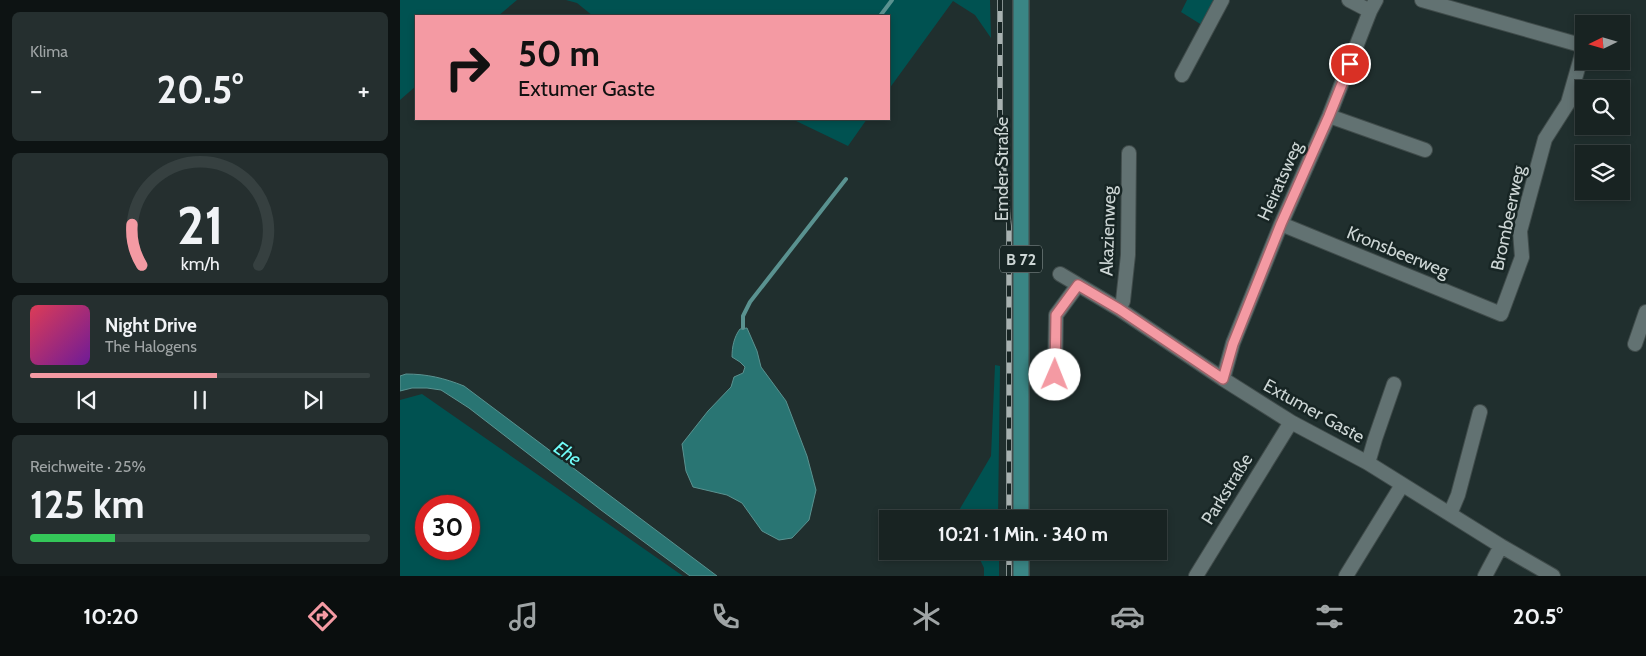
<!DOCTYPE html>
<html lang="de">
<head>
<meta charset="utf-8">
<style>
	:root { --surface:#182322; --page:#252f2f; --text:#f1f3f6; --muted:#9fa4a5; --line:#364040; --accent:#f49aa3 }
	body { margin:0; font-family:Cabin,sans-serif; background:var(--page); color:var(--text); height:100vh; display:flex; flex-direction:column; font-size:19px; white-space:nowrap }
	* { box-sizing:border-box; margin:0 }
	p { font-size:16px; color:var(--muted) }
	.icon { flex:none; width:28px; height:28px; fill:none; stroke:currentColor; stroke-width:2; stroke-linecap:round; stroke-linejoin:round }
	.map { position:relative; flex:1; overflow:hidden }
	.drawer { display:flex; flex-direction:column; gap:12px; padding:12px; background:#0d1313; width:400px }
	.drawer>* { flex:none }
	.guide { position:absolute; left:15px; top:15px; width:475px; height:105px; border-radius:0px; box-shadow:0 2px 8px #0003,0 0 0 1px var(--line); background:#f49aa3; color:#111; overflow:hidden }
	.needle { width:32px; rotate:265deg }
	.buttons { position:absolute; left:1175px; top:15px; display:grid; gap:10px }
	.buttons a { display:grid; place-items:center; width:55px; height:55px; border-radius:0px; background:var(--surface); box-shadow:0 2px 8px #0003,0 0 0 1px var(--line); font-size:25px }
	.speed { position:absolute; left:15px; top:495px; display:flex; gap:10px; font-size:25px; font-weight:700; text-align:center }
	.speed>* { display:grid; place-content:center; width:65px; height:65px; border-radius:50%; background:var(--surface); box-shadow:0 2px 8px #0003,0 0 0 1px var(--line); line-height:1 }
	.speed .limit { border:8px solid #d22; background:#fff; color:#111 }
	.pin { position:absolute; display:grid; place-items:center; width:42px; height:42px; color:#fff; margin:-21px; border:2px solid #fff; border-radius:50%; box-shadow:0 1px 5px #0007 }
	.me { position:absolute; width:55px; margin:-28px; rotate:1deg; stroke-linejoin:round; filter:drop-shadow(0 0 4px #0008) }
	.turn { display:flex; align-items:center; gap:18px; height:105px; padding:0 20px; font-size:22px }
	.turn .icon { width:65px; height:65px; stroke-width:2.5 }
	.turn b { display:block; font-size:35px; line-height:42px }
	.big { font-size:38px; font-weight:700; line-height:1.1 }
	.drawer .widget { flex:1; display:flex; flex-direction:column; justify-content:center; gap:8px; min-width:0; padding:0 18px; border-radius:8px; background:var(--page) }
	.drawer .dial { align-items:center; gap:0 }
	.dial svg { height:130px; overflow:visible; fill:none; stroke:var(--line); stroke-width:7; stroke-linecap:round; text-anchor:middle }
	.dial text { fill:var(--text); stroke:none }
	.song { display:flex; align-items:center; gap:15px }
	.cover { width:60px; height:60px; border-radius:8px; background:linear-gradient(135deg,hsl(350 70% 55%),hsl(280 70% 35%)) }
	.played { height:5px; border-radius:2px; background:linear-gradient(90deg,var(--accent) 55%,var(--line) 55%) }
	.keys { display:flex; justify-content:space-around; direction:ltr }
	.heat { display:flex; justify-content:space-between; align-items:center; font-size:28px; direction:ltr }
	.charge { height:8px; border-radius:4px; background:linear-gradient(90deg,#34c759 25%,var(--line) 0) }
	.trip { position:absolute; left:479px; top:510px; width:288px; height:50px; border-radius:0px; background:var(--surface); box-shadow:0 2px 8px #0003,0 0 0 1px var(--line); font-weight:700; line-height:50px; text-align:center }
	.dock { display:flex; height:80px; justify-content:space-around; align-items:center; background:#0a0e0e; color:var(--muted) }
	.dock .icon { width:35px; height:35px }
	.dock .selected { color:var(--accent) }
	.dock b { font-size:22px; color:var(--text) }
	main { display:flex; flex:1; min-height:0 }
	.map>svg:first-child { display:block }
	.green { fill:#005251; fill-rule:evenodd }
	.water { fill:#297573; stroke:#5a9290 }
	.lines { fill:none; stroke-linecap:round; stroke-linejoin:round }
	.stream { stroke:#5a9290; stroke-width:4 }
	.minor-casing { stroke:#404c4b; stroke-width:16 }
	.major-casing { stroke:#404c4b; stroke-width:18 }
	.minor { stroke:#627272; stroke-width:14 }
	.major { stroke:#3a8685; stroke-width:15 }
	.rail-casing { stroke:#a8b2b1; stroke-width:5.5 }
	.rail { stroke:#172524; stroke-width:4; stroke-dasharray:11; stroke-linecap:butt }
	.route-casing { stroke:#9f646a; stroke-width:12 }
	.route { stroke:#f49aa3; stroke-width:9 }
	.labels { text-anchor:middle; stroke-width:5; stroke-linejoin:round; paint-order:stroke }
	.shield { fill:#172524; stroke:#96a1a0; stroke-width:1 }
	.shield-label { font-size:16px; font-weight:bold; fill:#cdd6d5 }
	.street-label { font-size:18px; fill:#cdd6d5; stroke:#172524 }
	.water-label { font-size:19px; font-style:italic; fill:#71fdfa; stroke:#172524 }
</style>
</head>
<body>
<main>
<section class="drawer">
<div class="widget"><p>Klima</p>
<div class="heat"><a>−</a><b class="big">20.5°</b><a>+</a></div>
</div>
<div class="widget dial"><svg viewBox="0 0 100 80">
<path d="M14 69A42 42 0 1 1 86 69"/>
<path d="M14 69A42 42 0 0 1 8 44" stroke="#f49aa3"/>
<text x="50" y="56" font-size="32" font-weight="700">21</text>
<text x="50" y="72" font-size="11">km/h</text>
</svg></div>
<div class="widget">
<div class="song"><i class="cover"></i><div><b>Night Drive</b><p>The Halogens</p></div></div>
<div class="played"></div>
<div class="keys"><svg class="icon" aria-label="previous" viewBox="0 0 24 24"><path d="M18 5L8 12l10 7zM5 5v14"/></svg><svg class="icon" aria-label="pause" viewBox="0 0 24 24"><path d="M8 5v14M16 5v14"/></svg><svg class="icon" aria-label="next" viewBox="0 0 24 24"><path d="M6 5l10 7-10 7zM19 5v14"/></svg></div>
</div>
<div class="widget"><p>Reichweite · 25%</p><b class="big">125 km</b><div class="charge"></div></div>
</section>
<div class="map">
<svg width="1246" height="576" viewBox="0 0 1246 576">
	<rect width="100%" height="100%" fill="#202f2e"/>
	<path class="green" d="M0,0H117L98,16H16V86L0,100Z
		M166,0H590L591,38L575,15L553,1L489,89V16H193L177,3Z
		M787,0H815L802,25L781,12Z
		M392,119H467L448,146Z
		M595,365L600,366L598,519H561L558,512L591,456Z
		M22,394L283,576H0V400ZM69,506V549H26V506Z
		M576,551H599V576H584V568Z"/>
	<path class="water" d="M347,328L357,351L361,367L386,401L407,456L416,490L409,520L392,538L379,540L362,531L342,503L327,495L293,487L286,471L282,444L308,411L331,387L334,377L343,373L345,367L340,362L332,357C332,347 334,337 340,329Z
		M6,374C27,374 44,378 64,386L317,576H290L201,510L69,408L41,390L27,388H12L0,391V376Z"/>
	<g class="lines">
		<path class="stream" d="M480,16L492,0
			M343,328V316L350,302L446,179"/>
		<defs>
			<path id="minor" d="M949,0L970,11
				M1022,0L1184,46
				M782,75L822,0
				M929,116L1025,150
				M881,224L1101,314L1122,257L1120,231L1145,139L1168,103L1184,47
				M660,274L719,309L823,379L891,422L968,463L1101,546L1153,576
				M719,309L723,301L728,255L729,153
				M1235,344L1246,312
				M823,379L833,343L881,224L929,116L970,11L976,0
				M662,390L655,375L656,315L678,285
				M968,463L975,439L994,384
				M1050,514L1058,495L1080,412
				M796,576L891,422
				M946,576L1002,485
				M1085,576L1101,546"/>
			<path id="major" d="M621,519V0
				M621,551V576"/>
		</defs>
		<use href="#minor" class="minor-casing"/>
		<use href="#major" class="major-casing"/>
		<use href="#minor" class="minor"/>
		<use href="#major" class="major"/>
		<defs>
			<path id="rail" d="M600,0V129L609,226V519
				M609,576V551"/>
		</defs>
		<use href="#rail" class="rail-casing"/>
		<use href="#rail" class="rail"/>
	</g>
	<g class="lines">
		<defs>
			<path id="route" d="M655,375L656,315L678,285L719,309L823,379L833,344L881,224L929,116L950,64"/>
		</defs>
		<use href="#route" class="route-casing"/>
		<use href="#route" class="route"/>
	</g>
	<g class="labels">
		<rect class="shield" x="600" y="245.5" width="42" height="27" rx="4"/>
		<g class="shield-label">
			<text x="621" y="265">B 72</text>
		</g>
		<g class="street-label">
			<text transform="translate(602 169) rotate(-90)" y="6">Emder Straße</text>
			<text transform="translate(880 181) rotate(-66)" y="6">Heiratsweg</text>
			<text transform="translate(1108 218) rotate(-78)" y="6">Brombeerweg</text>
			<text transform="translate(708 231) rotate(-88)" y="6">Akazienweg</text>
			<text transform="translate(998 252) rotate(22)" y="6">Kronsbeerweg</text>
			<text transform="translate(914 411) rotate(29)" y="6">Extumer Gaste</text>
			<text transform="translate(827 489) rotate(-58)" y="6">Parkstraße</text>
		</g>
		<g class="water-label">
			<text transform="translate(168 453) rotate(35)" y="7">Ehe</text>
		</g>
	</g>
</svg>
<div class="buttons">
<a><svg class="needle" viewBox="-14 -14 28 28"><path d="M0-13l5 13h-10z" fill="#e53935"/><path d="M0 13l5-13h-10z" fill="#9fa4a5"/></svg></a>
<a><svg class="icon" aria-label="search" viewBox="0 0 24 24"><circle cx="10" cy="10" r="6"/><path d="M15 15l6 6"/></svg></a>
<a><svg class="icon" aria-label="layers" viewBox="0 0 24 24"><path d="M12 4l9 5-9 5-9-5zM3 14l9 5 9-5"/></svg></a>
</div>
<div class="speed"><div class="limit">30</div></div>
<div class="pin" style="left:950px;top:64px;background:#d93025"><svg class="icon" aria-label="arrive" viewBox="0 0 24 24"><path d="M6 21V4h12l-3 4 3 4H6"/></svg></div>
<svg class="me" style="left:655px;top:375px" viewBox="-20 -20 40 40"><circle r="19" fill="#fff"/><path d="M0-13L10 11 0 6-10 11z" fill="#f49aa3"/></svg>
<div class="trip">10:21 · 1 Min. · 340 m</div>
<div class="guide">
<div class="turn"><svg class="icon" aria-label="right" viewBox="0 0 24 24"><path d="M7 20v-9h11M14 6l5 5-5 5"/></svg><div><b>50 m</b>Extumer Gaste</div></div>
</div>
</div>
</main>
<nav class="dock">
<b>10:20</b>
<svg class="icon selected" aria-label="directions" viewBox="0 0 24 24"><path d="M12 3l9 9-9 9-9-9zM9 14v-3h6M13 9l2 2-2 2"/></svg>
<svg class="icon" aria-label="music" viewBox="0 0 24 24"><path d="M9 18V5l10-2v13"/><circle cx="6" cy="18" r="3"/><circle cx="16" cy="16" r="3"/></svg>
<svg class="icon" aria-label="phone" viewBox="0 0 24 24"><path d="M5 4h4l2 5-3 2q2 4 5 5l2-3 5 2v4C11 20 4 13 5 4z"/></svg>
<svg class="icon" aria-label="climate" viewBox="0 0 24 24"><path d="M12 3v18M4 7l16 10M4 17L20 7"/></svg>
<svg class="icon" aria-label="car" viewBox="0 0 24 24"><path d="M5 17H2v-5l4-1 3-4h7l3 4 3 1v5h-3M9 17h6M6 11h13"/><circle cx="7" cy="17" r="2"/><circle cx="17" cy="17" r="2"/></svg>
<svg class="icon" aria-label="filters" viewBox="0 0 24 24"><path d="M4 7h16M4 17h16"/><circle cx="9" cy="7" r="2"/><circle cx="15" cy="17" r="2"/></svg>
<b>20.5°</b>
</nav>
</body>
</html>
